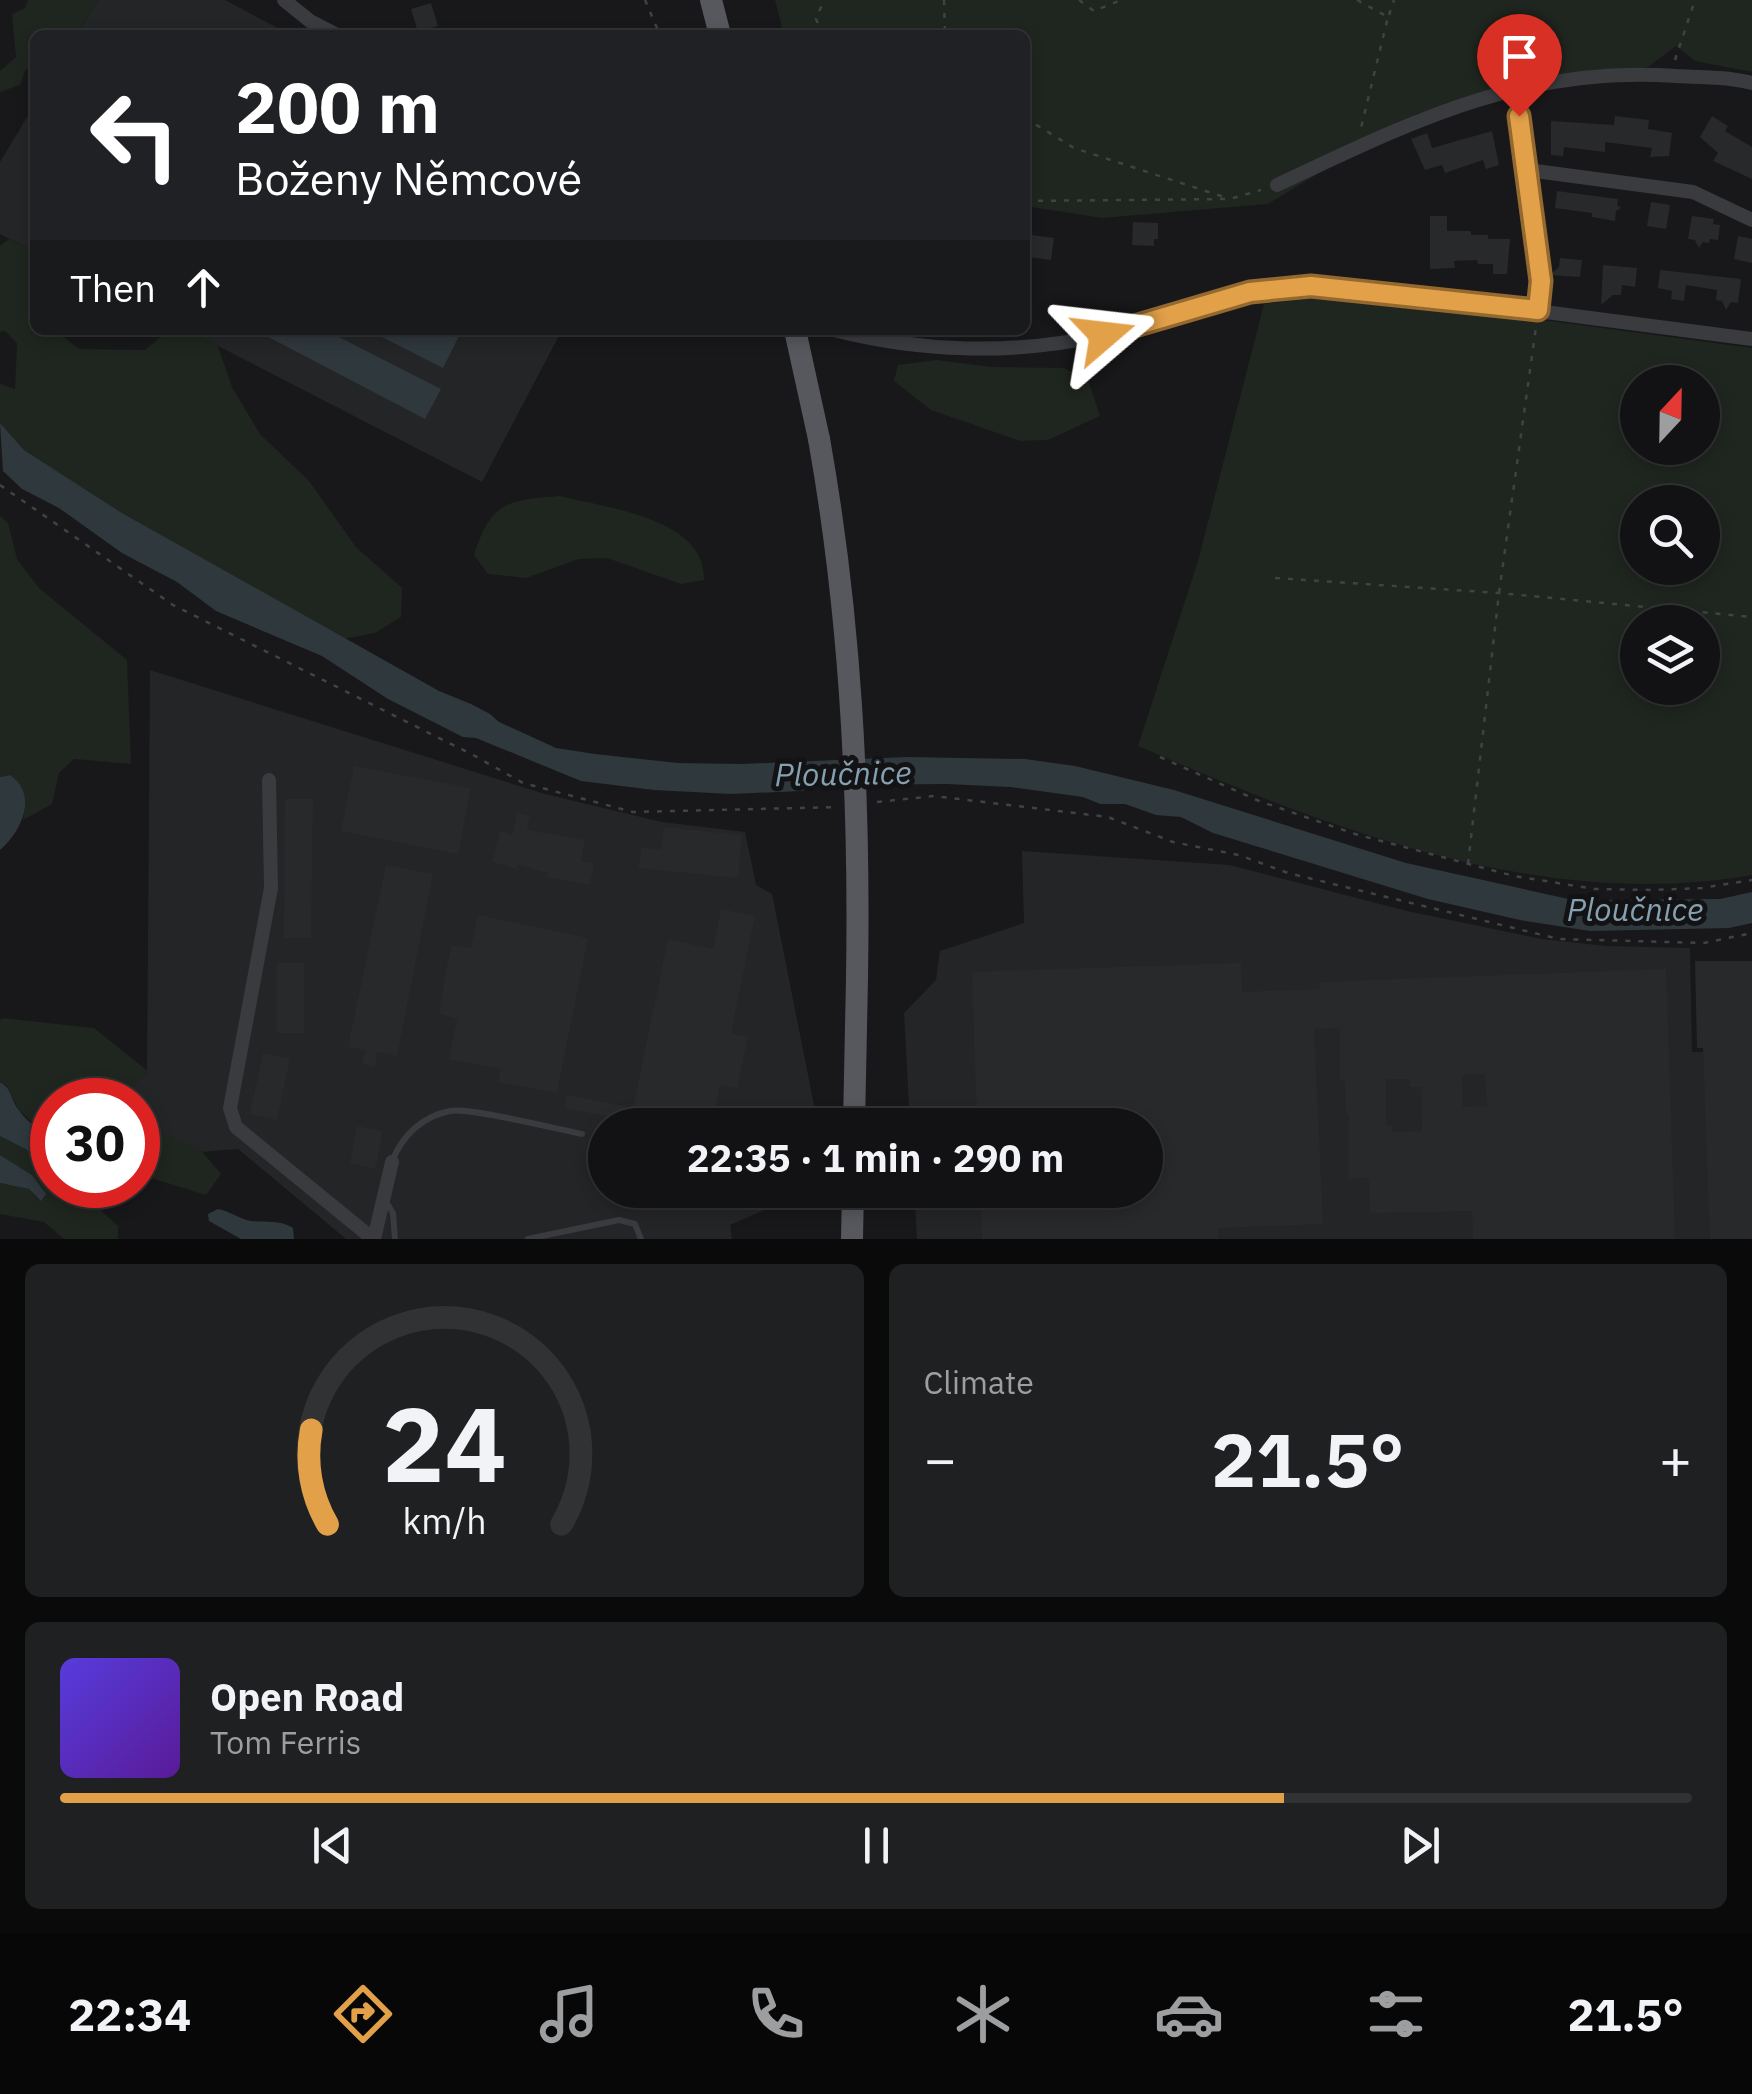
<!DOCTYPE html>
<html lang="en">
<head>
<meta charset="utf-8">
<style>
	:root { --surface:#121214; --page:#1f2022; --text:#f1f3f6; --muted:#9c9ea0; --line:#313234; --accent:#e2a149 }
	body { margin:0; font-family:"IBM Plex Sans",sans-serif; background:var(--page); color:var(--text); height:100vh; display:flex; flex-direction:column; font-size:38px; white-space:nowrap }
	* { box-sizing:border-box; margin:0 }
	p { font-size:32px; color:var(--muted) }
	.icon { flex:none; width:55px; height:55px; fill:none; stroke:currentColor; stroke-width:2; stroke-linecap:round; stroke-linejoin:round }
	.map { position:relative; height:1239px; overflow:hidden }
	.details { display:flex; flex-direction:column; gap:25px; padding:25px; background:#0a0a0b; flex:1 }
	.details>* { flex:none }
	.top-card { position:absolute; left:30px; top:30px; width:1000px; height:305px; border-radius:15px; box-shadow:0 5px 15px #0003,0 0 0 2px var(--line); background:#202124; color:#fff; overflow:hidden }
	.needle { width:65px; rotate:22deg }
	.buttons { position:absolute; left:1620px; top:365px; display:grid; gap:20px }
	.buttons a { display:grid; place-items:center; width:100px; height:100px; border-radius:50%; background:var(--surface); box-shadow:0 5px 15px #0003,0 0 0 2px var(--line); font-size:50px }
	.speed { position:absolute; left:30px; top:1078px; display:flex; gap:20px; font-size:50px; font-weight:700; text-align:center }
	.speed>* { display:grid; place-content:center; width:130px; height:130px; border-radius:50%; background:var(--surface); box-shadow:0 5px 15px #0003,0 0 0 2px var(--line); line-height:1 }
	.speed .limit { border:15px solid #d22; background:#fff; color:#111 }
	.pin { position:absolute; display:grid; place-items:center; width:85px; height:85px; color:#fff; margin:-102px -42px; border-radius:50% 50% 50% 0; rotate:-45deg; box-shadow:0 0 10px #0007 }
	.pin .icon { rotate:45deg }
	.me { position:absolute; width:110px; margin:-55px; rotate:73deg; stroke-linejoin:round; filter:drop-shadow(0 0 8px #0008) }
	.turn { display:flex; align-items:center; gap:35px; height:210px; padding:0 40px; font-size:45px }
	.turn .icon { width:130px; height:130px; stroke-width:2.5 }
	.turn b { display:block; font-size:70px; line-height:85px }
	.then { display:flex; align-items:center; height:95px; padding:0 40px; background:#0003; gap:20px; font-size:38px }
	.big { font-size:75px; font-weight:800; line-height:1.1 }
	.details .tile { flex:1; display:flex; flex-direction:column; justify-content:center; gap:15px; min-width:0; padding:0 35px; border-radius:15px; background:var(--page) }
	.details .dial { align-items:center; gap:0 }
	.dial svg { height:260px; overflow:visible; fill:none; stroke:var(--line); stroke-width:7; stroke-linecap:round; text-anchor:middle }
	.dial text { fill:var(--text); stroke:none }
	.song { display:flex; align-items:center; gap:30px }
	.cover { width:120px; height:120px; border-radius:15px; background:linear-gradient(135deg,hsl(250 70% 55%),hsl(270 70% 35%)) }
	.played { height:10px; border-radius:5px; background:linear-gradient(90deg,var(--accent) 75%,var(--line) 75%) }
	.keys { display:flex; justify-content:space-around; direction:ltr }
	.heat { display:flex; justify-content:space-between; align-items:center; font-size:55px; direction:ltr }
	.details .tiles { flex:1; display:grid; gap:25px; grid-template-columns:1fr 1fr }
	.tile:last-child { grid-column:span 2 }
	.trip { position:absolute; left:588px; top:1108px; width:575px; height:100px; border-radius:50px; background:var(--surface); box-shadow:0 5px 15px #0003,0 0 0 2px var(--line); font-weight:800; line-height:100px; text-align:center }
	.tabs { display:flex; height:160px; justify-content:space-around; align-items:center; background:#070708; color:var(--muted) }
	.tabs .icon { width:70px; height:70px }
	.tabs .active { color:var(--accent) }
	.tabs b { font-size:45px; color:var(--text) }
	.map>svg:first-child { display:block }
	.built { fill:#242527 }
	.green { fill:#1f251f; fill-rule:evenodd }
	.water { fill:#2f383d }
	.building { fill:#28292b; fill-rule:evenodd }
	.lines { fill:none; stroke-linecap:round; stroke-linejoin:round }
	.path { stroke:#404246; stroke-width:2.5; stroke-dasharray:5 8; stroke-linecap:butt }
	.lane { stroke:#3a3b3f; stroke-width:6 }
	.street { stroke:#3a3b3f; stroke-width:14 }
	.primary { stroke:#56585e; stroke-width:22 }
	.primary-bridge { stroke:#56585e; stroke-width:22 }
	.route-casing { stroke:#93692f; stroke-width:25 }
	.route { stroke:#e2a149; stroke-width:18 }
	.labels { text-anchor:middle; stroke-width:10; stroke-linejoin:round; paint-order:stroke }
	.water-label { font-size:32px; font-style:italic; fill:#86a0b0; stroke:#131315 }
</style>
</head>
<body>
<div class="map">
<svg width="1752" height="1239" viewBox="0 0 1752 1239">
	<rect width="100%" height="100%" fill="#18181a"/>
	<path class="built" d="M98,0H225L291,35H77Z
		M35,104V252L0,234V162Z
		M187,330H562L482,482Z
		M150,670L545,794L662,822L745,832L756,885L772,894L818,1125H605V1190H809L730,1225L732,1239H346L238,1149L198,1152L138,1125V1100H115L147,1074Z
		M1022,851L1230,865L1407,911L1542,939L1606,946L1690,948L1692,1052H1752V1239H917L914,1190H1145V1125H910L904,1013L936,980L940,951L1024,923Z"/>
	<path class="green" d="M28,0H98L77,35H35V67L26,69L20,85L0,92V71L16,57L12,14L25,8Z
		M775,0H1752V72L1695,61L1676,46L1648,67L1417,114L1268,204L1102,218L1025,206V35H784Z
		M9,239L35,252V330H55L79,349L145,350L169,330H187L218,346L232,387L260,434L309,481L356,547L402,588L401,617L375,633L344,639L122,513L24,450L0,423V384L15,389L17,343L5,331L0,332V246Z
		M1348,294L1752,348V875C1542,912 1328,828 1138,746L1198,561L1264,304ZM1638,382H1702V448H1638ZM1638,502H1702V568H1638ZM1638,622H1702V688H1638Z
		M936,360L992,367L1064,368L1088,380L1100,416L1048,440L1020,441L931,410L894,381L898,365Z
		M560,496C607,508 706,518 704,580L681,584L607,558L579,559L526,578L488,574L474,555C491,501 508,500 560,496Z
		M0,516L8,523L17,559L39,588L127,660L131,764L74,759L59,773L52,804L23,820L25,806L10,775L0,777Z
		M3,1018L94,1028L149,1072L121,1100H52V1149L43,1133L18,1109L7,1086L0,1081V1020Z
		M138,1123L200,1149L221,1174L206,1195L138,1174Z
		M0,1136L27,1150L44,1163H52V1185H92L82,1193L118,1226V1239H64L44,1222L0,1214V1183L29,1189L39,1200L32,1175L0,1155Z"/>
	<path class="water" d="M255,330H325L441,389L425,419Z
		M368,330H462L443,368Z
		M0,423L24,450L122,513L439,691L471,704L490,714L499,722L556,748L595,754L678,763L742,764L907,757L1025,759L1075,766L1174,790L1406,863L1573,900L1720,899L1752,892V923L1729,928L1590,931L1520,920L1428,899L1213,833L1181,817L1156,815L1125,804H1100L1083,797L1010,787L947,784L831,785L801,791L731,794L654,790L581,781L476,738L463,737L388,699L322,656L216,611L177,582L122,553L59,508L22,489L3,471Z
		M10,775C39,795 21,832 0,850V777Z
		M0,1082C12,1088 10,1098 18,1109C32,1129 53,1136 52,1163H44L27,1150L0,1136Z
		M0,1155L32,1175L46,1194L41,1201L29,1189L0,1183Z
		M218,1209C230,1211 239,1219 251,1221C266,1223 278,1219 293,1228L294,1239H241L209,1221L208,1214Z"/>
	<path class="building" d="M431,3L438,26L418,32L411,9Z
		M1615,116L1649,120L1648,129L1672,133L1669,156L1650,157L1652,148L1605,142V152L1564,147L1563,156L1551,155V121L1614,125Z
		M1712,116L1728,126L1725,131L1752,147V179L1713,161L1718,153L1700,137Z
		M1492,131L1499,165L1486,169L1483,160L1445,173L1442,165L1425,170L1411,139L1427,133L1432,148Z
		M1557,191L1618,199L1617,205L1621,208L1616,211L1615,221L1592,217V213L1555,208Z
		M1651,202L1670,205L1666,229L1647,226Z
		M1430,216H1447V231H1471V235H1488V239H1510L1507,274H1493V264H1478L1477,260L1454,261L1455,268L1430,269Z
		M1692,216L1714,219L1713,224L1720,225L1718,240L1710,239L1709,243L1703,242L1699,248L1695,240L1688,239Z
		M1133,222L1158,223V239H1154V246L1132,245Z
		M1032,235L1054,238L1051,260L1029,257Z
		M1738,236L1752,239V263L1734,259Z
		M1560,258L1582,260L1580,277L1550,275L1559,267Z
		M1603,265L1637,268L1635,287L1622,285L1621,295H1613L1601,305Z
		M1660,270L1741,279L1738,303L1731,302L1726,310L1722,301L1716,300L1717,290L1686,285L1684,301L1671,299L1672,291L1658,288Z
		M354,766L471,788L458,854L341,831Z
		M285,799H313L311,938H284Z
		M517,813L530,816L527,830L585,840L581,861L594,863L590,885L547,877L548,873L518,865L517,869L492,862L500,831L512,835Z
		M664,827L742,835L738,878L638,868L642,847L661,850Z
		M386,865L433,874L397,1056L377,1052L375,1067L362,1064L365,1050L348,1047Z
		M721,909L755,916L731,1033L748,1037L737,1088L720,1085L712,1124L674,1116L672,1125H652L564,1108L567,1095L633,1108L668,939L713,949Z
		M478,915L588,938L557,1093L498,1082L501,1069L449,1059L457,1019L439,1014L447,966L452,945L471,948Z
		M1695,961H1752V1239H1710L1703,1048H1697Z
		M277,963H304V1033H277Z
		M1241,963L1242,992L1320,989V982L1666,969L1675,1239H1473L1472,1211L1370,1213L1369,1178L1349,1179V1114H1346L1345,1080L1340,1081V1028L1314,1029L1323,1224L1218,1228V1239H982L980,1190H1145V1125H977L972,972ZM1485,1074L1487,1106L1463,1107L1462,1075ZM1386,1079H1409L1410,1087H1421L1422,1131L1392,1132V1126H1386Z
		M263,1053L290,1059L277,1120L250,1114Z
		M357,1126L383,1131L375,1169L350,1163Z"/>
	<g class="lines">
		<path class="path" d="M645,0L660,35
			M944,0L945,35
			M1079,0L1094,11L1121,0
			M1357,0L1388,17L1360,132
			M1389,15L1394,0
			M823,35L816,19L824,0
			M1675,60L1695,0
			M1025,118L1074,148L1224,197
			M1025,201L1230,199L1261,190
			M0,485L173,605L473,755L523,783L633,812L839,807
			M1275,578L1499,593L1752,617
			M1160,757L1259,801L1355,834L1514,876L1595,889L1654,890L1702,888L1752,880
			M877,802L934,796L1108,817L1173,842L1239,855L1288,873L1559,939L1704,943L1752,933
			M1468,864L1499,593L1536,327"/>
		<path class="lane" d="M393,1159C403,1135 423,1116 450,1111C469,1107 557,1129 582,1134
			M385,1200L393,1213L395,1239
			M528,1239L619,1220L635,1224L641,1239"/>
		<path class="street" d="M284,0L310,21L337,35
			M1515,89C1527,160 1545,238 1538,310
			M1528,170L1693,192L1752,220
			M1277,185C1411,122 1523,65 1676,76C1701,77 1728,77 1752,83
			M834,330C920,352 1012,355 1099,336C1149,325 1197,304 1247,293C1287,284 1328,285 1369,289L1752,339
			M269,780L271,888L230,1108L236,1127L373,1239
			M374,1239L392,1162"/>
		<path class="primary" d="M711,0L720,35
			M795,330L819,439
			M854,1125L857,978
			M852,1239L853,1190"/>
		<path class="primary-bridge" d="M819,439C851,618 860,796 857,978"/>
	</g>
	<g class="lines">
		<defs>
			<path id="route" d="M1104,335L1250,292L1311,286L1538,310L1541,281L1519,116"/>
		</defs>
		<use href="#route" class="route-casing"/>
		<use href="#route" class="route"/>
	</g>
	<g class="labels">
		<g class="water-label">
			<text transform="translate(843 774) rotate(-1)" y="11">Ploučnice</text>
			<text x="1635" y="921">Ploučnice</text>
		</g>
	</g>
</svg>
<div class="buttons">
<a><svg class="needle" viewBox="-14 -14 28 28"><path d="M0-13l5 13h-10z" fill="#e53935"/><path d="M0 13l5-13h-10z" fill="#9c9ea0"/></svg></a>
<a><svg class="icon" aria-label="search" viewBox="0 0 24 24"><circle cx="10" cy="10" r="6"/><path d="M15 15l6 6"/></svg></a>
<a><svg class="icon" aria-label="layers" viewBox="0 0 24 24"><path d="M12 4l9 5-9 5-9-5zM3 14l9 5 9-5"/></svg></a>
</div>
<div class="speed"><div class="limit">30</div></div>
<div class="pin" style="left:1519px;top:116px;background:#d93025"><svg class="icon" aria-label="arrive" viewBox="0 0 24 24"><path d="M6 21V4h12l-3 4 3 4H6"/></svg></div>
<svg class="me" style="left:1104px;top:335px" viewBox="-20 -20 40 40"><path d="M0-17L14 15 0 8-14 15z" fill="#e2a149" stroke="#fff" stroke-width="4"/></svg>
<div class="trip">22:35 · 1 min · 290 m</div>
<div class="top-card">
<div class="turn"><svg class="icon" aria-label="left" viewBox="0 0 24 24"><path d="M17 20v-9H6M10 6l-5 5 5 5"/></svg><div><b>200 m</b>Boženy Němcové</div></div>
<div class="then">Then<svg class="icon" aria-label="ahead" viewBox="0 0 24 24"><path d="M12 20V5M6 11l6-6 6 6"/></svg></div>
</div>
</div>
<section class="details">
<div class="tiles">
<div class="tile dial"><svg viewBox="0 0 100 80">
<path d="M14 69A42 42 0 1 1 86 69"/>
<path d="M14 69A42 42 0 0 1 9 40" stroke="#e2a149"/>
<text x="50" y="56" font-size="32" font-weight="700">24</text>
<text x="50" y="72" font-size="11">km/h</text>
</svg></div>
<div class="tile"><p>Climate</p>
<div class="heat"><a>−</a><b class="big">21.5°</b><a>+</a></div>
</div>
<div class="tile">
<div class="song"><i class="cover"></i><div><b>Open Road</b><p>Tom Ferris</p></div></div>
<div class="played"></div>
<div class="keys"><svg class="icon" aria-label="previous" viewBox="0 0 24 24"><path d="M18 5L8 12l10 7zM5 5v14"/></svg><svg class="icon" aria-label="pause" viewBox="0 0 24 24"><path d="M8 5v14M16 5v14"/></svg><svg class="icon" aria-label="next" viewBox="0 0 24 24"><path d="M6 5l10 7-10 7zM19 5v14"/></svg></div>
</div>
</div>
</section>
<nav class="tabs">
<b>22:34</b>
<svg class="icon active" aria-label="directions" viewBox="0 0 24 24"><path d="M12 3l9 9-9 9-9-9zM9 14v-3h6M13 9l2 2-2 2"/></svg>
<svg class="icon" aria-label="music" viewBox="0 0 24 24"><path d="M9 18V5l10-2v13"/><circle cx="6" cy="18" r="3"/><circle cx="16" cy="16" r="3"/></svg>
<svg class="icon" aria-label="phone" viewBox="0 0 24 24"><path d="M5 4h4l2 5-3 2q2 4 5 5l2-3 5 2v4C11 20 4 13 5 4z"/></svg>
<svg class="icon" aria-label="climate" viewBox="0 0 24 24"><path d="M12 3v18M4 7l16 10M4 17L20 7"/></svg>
<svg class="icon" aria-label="car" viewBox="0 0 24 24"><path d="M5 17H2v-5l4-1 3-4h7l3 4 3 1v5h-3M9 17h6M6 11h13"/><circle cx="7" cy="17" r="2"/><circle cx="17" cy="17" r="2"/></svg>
<svg class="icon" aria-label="filters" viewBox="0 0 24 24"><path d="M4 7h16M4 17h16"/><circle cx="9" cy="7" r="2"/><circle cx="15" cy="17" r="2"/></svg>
<b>21.5°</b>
</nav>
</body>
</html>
